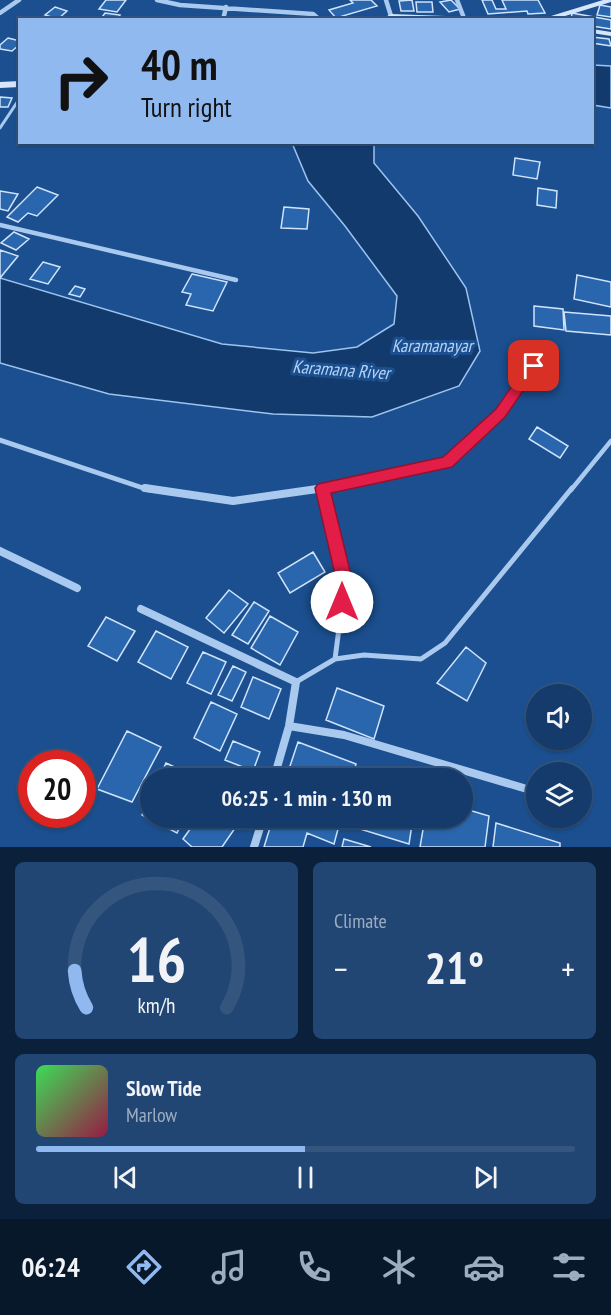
<!DOCTYPE html>
<html lang="en">
<head>
<meta charset="utf-8">
<style>
	:root { --surface:#143b6b; --page:#214673; --text:#f1f3f6; --muted:#9dadc1; --line:#33557e; --accent:#90b9f0 }
	body { margin:0; font-family:"PT Sans Narrow",sans-serif; background:var(--page); color:var(--text); height:100vh; display:flex; flex-direction:column; font-size:22px; white-space:nowrap }
	* { box-sizing:border-box; margin:0 }
	p { font-size:20px; color:var(--muted) }
	.icon { flex:none; width:33px; height:33px; fill:none; stroke:currentColor; stroke-width:2; stroke-linecap:round; stroke-linejoin:round }
	.map { position:relative; height:847px; overflow:hidden }
	.sheet { display:flex; flex-direction:column; gap:15px; padding:15px; background:#0b203b; flex:1 }
	.sheet>* { flex:none }
	.hud { position:absolute; left:18px; top:18px; width:576px; height:126px; border-radius:0px; box-shadow:0 2px 4px #0004,0 0 0 2px var(--line); background:#90b9f0; color:#111; overflow:hidden }
	.controls { position:absolute; left:526px; top:684px; display:grid; gap:12px }
	.controls a { display:grid; place-items:center; width:66px; height:66px; border-radius:50%; background:var(--surface); box-shadow:0 2px 4px #0004,0 0 0 2px var(--line); font-size:30px }
	.speed { position:absolute; left:18px; top:750px; display:flex; gap:12px; font-size:30px; font-weight:700; text-align:center }
	.speed>* { display:grid; place-content:center; width:78px; height:78px; border-radius:50%; background:var(--surface); box-shadow:0 2px 4px #0004,0 0 0 2px var(--line); line-height:1 }
	.speed .limit { border:9px solid #d22; background:#fff; color:#111 }
	.pin { position:absolute; display:grid; place-items:center; width:51px; height:51px; color:#fff; margin:-26px; border-radius:12px; box-shadow:0 3px 9px #0006 }
	.me { position:absolute; width:66px; margin:-33px; rotate:0deg; stroke-linejoin:round; filter:drop-shadow(0 0 4px #0008) }
	.turn { display:flex; align-items:center; gap:21px; height:126px; padding:0 24px; font-size:27px }
	.turn .icon { width:78px; height:78px; stroke-width:2.5 }
	.turn b { display:block; font-size:42px; line-height:51px }
	.big { font-size:45px; font-weight:600; line-height:1.1 }
	.sheet .card { flex:1; display:flex; flex-direction:column; justify-content:center; gap:9px; min-width:0; padding:0 21px; border-radius:9px; background:var(--page) }
	.sheet .dial { align-items:center; gap:0 }
	.dial svg { height:156px; overflow:visible; fill:none; stroke:var(--line); stroke-width:7; stroke-linecap:round; text-anchor:middle }
	.dial text { fill:var(--text); stroke:none }
	.song { display:flex; align-items:center; gap:18px }
	.cover { width:72px; height:72px; border-radius:9px; background:linear-gradient(135deg,hsl(130 70% 55%),hsl(340 70% 35%)) }
	.played { height:6px; border-radius:3px; background:linear-gradient(90deg,var(--accent) 50%,var(--line) 50%) }
	.keys { display:flex; justify-content:space-around; direction:ltr }
	.heat { display:flex; justify-content:space-between; align-items:center; font-size:33px; direction:ltr }
	.sheet .tiles { flex:1; display:grid; gap:15px; grid-template-columns:1fr 1fr }
	.card:last-child { grid-column:span 2 }
	.trip { position:absolute; left:140px; top:768px; width:333px; height:60px; border-radius:30px; background:var(--surface); box-shadow:0 2px 4px #0004,0 0 0 2px var(--line); font-weight:600; line-height:60px; text-align:center }
	.menu { display:flex; height:96px; justify-content:space-around; align-items:center; background:#08182b; color:var(--muted) }
	.menu .icon { width:42px; height:42px }
	.menu .current { color:var(--accent) }
	.menu b { font-size:27px; color:var(--text) }
	.map>svg:first-child { display:block }
	.water { fill:#123a6d; stroke:#9cc4f0; stroke-width:1.5 }
	.building { fill:#2a66ad; stroke:#cfe3fa; stroke-width:1.5 }
	.lines { fill:none; stroke-linecap:round; stroke-linejoin:round }
	.lane-far2 { stroke:#a9c9ee; stroke-width:3 }
	.lane-far1 { stroke:#a9c9ee; stroke-width:4.5 }
	.lane { stroke:#a9c9ee; stroke-width:5 }
	.street-far2 { stroke:#a9c9ee; stroke-width:4.5 }
	.street-far1 { stroke:#a9c9ee; stroke-width:5 }
	.street { stroke:#a9c9ee; stroke-width:8 }
	.secondary { fill:#d6e6fa; fill-rule:evenodd }
	.route { fill:#e11d48; stroke:#92132f; stroke-width:1.5 }
	.labels { text-anchor:middle; stroke-width:6; stroke-linejoin:round; paint-order:stroke }
	.water-label { font-size:18px; font-style:italic; fill:#b5d3f5; stroke:#1b4f8f }
</style>
</head>
<body>
<div class="map">
<svg width="611" height="847" viewBox="0 0 611 847">
	<rect width="100%" height="100%" fill="#1b4f8f"/>
	<path class="water" d="M593,65L611,66V108L593,105Z
		M292,143H374V163L418,216L466,288L480,351L459,386L372,417L273,414L109,394L0,363V278L222,344L313,353L357,347L394,324L397,296L345,226L308,181Z"/>
	<path class="building" d="M106,0H126L117,12L99,9Z
		M350,0H371L377,6L336,18L329,10L353,3Z
		M412,0L414,11H401L399,1Z
		M451,0L460,9L449,12L440,2Z
		M482,0H492L496,9H506L502,0H538L545,13L528,14L527,11L488,14Z
		M416,2H432L433,12H417Z
		M600,5L611,7V17L597,15Z
		M55,7L67,11L58,19L45,15Z
		M105,13L120,15L117,20H100Z
		M572,13L611,20V29L592,26V20H571Z
		M592,37L609,39L611,46L592,43Z
		M8,38L20,41V44L12,51L0,49V45Z
		M0,97L12,98L8,107H0Z
		M515,158L540,162L537,179L513,175Z
		M37,187L58,195L37,216L28,213L18,222L7,217Z
		M538,188L557,191L556,208L537,205Z
		M0,191L18,194L8,211L0,209Z
		M284,207L309,209L307,229L281,228Z
		M14,232L29,239L16,250L1,243Z
		M0,250L18,256L0,278Z
		M43,262L60,267L48,284L30,279Z
		M192,274L227,282L213,311L186,305L191,294L182,292Z
		M577,275L611,282V307L574,299Z
		M75,286L85,289L80,297L69,294Z
		M534,306L563,309L564,330L534,326Z
		M564,312L611,316V335L566,331Z
		M537,427L568,446L560,458L529,439Z
		M313,552L325,572L290,593L278,573Z
		M229,590L248,604L224,633L206,618Z
		M254,602L269,611L248,644L232,635Z
		M270,616L298,632L280,665L251,648Z
		M106,617L135,631L117,661L88,646Z
		M156,631L188,647L171,679L138,662Z
		M466,647L486,663L467,701L437,683Z
		M203,652L226,662L211,694L187,683Z
		M233,666L246,672L232,701L218,695Z
		M253,677L281,689L269,719L241,707Z
		M337,688L384,706L374,739L326,720Z
		M211,702L237,714L220,751L194,738Z
		M127,731L161,747L132,802L97,789Z
		M233,741L260,752L253,771L225,760Z
		M298,742L356,764L352,778H286Z
		M166,763L198,778H159Z
		M150,797V818H184L177,833L142,815Z
		M462,808L489,816L485,847H420L425,818H462Z
		M198,818H242L222,847H192L183,839Z
		M273,818H341L334,844L307,833L303,847H264Z
		M349,818H413L409,844L347,825Z
		M496,823L560,843V847H493Z
		M344,839L371,847H342Z"/>
	<g class="lines">
		<path class="lane-far2" d="M0,128L20,98"/>
		<path class="lane-far1" d="M0,225L236,280
			M571,490L611,441"/>
		<path class="lane" d="M323,488L345,583L335,659
			M296,682L335,659L364,655L421,659L445,643L572,488"/>
		<path class="street-far2" d="M157,0L180,5L313,14L320,20
			M386,0L391,16
			M457,0L464,18
			M0,13L19,0
			M223,20L226,7"/>
		<path class="street-far1" d="M0,440L149,490
			M316,490L447,463L501,413L545,350"/>
		<path class="street" d="M145,488L233,501L324,488
			M0,551L77,588
			M141,609L296,682L289,726L274,778
			M289,726L344,735L537,792
			M582,804L585,805
			M254,847L263,818"/>
		<path class="secondary" d="M603,0H611V2L552,20H538Z
			M391,14L500,18L504,20H379Z
			M592,29L611,32V36L592,33Z
			M20,81V87L0,88V82Z"/>
	</g>
	<path class="route" d="M534,360L540,366L505,417L452,467L331,493L353,583L348,608L342,610L337,608L334,602L337,583L315,488L318,484L443,457L496,409L529,362Z"/>
	<g class="labels">
		<g class="water-label">
			<text x="432" y="352">Karamanayar</text>
			<text transform="translate(341 370) rotate(4)" y="6">Karamana River</text>
		</g>
	</g>
</svg>
<div class="controls">
<a><svg class="icon" aria-label="sound" viewBox="0 0 24 24"><path d="M4 9h4l5-4v14l-5-4H4zM17 9q2 3 0 6"/></svg></a>
<a><svg class="icon" aria-label="layers" viewBox="0 0 24 24"><path d="M12 4l9 5-9 5-9-5zM3 14l9 5 9-5"/></svg></a>
</div>
<div class="speed"><div class="limit">20</div></div>
<div class="pin" style="left:534px;top:366px;background:#d93025"><svg class="icon" aria-label="arrive" viewBox="0 0 24 24"><path d="M6 21V4h12l-3 4 3 4H6"/></svg></div>
<svg class="me" style="left:342px;top:602px" viewBox="-20 -20 40 40"><circle r="19" fill="#fff"/><path d="M0-13L10 11 0 6-10 11z" fill="#e11d48"/></svg>
<div class="trip">06:25 · 1 min · 130 m</div>
<div class="hud">
<div class="turn"><svg class="icon" aria-label="right" viewBox="0 0 24 24"><path d="M7 20v-9h11M14 6l5 5-5 5"/></svg><div><b>40 m</b>Turn right</div></div>
</div>
</div>
<section class="sheet">
<div class="tiles">
<div class="card dial"><svg viewBox="0 0 100 80">
<path d="M14 69A42 42 0 1 1 86 69"/>
<path d="M14 69A42 42 0 0 1 8 50" stroke="#90b9f0"/>
<text x="50" y="56" font-size="32" font-weight="700">16</text>
<text x="50" y="72" font-size="11">km/h</text>
</svg></div>
<div class="card"><p>Climate</p>
<div class="heat"><a>−</a><b class="big">21°</b><a>+</a></div>
</div>
<div class="card">
<div class="song"><i class="cover"></i><div><b>Slow Tide</b><p>Marlow</p></div></div>
<div class="played"></div>
<div class="keys"><svg class="icon" aria-label="previous" viewBox="0 0 24 24"><path d="M18 5L8 12l10 7zM5 5v14"/></svg><svg class="icon" aria-label="pause" viewBox="0 0 24 24"><path d="M8 5v14M16 5v14"/></svg><svg class="icon" aria-label="next" viewBox="0 0 24 24"><path d="M6 5l10 7-10 7zM19 5v14"/></svg></div>
</div>
</div>
</section>
<nav class="menu">
<b>06:24</b>
<svg class="icon current" aria-label="directions" viewBox="0 0 24 24"><path d="M12 3l9 9-9 9-9-9zM9 14v-3h6M13 9l2 2-2 2"/></svg>
<svg class="icon" aria-label="music" viewBox="0 0 24 24"><path d="M9 18V5l10-2v13"/><circle cx="6" cy="18" r="3"/><circle cx="16" cy="16" r="3"/></svg>
<svg class="icon" aria-label="phone" viewBox="0 0 24 24"><path d="M5 4h4l2 5-3 2q2 4 5 5l2-3 5 2v4C11 20 4 13 5 4z"/></svg>
<svg class="icon" aria-label="climate" viewBox="0 0 24 24"><path d="M12 3v18M4 7l16 10M4 17L20 7"/></svg>
<svg class="icon" aria-label="car" viewBox="0 0 24 24"><path d="M5 17H2v-5l4-1 3-4h7l3 4 3 1v5h-3M9 17h6M6 11h13"/><circle cx="7" cy="17" r="2"/><circle cx="17" cy="17" r="2"/></svg>
<svg class="icon" aria-label="filters" viewBox="0 0 24 24"><path d="M4 7h16M4 17h16"/><circle cx="9" cy="7" r="2"/><circle cx="15" cy="17" r="2"/></svg>
</nav>
</body>
</html>
